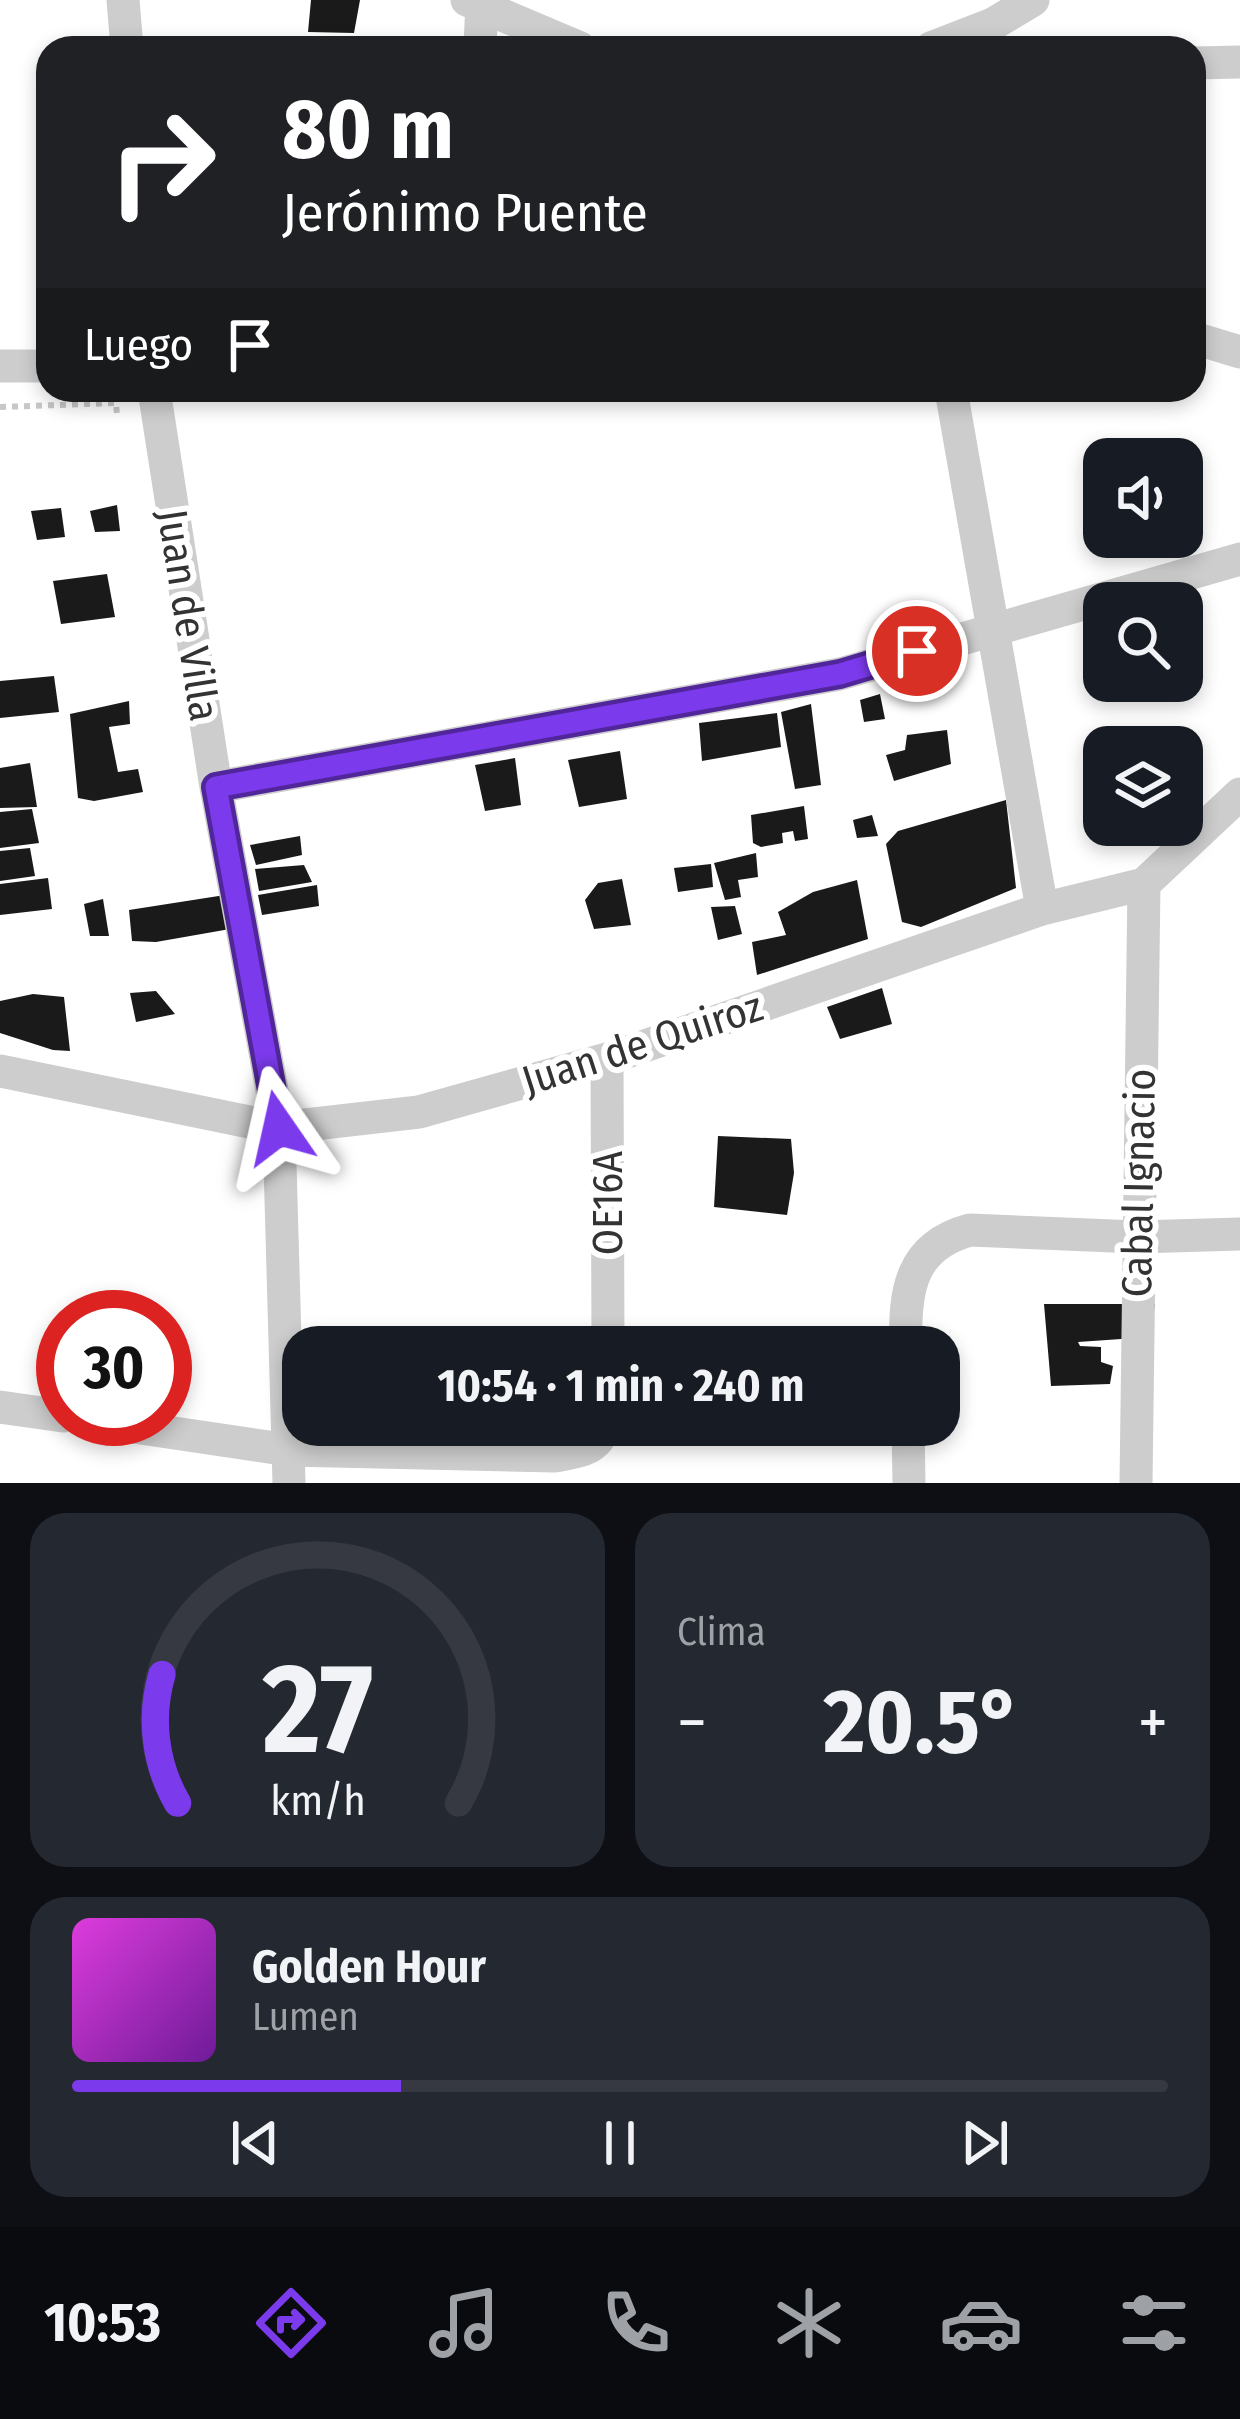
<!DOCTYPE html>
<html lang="es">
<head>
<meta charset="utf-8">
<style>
	:root { --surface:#171b24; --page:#242831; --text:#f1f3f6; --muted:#9ea1a6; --line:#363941; --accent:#7c3aed }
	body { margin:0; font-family:"Fira Sans Condensed",sans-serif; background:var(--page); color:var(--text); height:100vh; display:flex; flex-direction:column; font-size:45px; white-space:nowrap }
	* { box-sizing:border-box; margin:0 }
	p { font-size:39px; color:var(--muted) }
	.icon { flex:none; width:66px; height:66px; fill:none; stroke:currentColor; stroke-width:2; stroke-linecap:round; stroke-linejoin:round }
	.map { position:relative; height:1483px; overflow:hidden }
	.panel { display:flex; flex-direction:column; gap:30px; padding:30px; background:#0d0f14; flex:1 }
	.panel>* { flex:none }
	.banner { position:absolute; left:36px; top:36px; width:1170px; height:366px; border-radius:36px; box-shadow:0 6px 18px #0003; background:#202124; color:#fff; overflow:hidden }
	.controls { position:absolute; left:1083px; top:438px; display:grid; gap:24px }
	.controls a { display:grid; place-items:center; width:120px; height:120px; border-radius:24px; background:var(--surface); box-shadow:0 6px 18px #0003; font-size:60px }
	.speed { position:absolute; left:36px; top:1290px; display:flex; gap:24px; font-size:60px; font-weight:700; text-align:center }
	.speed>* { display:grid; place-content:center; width:156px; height:156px; border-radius:50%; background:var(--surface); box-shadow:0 6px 18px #0003; line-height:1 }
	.speed .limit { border:18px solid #d22; background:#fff; color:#111 }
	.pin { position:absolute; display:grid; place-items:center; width:102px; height:102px; color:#fff; margin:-51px; border:6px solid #fff; border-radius:50%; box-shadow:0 3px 12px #0007 }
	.me { position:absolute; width:132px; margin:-66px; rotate:349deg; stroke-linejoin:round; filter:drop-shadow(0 0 9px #0008) }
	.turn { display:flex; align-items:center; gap:42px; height:252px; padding:0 48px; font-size:54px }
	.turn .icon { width:156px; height:156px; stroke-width:2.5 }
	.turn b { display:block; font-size:84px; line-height:102px }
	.then { display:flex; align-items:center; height:114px; padding:0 48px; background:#0003; gap:24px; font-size:45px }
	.big { font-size:90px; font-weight:700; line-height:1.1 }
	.panel .tile { flex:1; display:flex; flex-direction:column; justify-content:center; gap:18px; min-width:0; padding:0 42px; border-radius:36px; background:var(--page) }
	.panel .dial { align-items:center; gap:0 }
	.dial svg { height:312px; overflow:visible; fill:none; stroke:var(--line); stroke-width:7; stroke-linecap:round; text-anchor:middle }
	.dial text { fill:var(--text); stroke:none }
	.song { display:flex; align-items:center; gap:36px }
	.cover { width:144px; height:144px; border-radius:18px; background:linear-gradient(135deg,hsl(300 70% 55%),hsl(280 70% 35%)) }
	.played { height:12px; border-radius:6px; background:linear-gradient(90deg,var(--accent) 30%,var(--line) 30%) }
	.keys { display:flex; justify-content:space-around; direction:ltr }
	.heat { display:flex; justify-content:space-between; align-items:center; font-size:66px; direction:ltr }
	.panel .tiles { flex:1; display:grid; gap:30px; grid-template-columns:1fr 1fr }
	.tile:last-child { grid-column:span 2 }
	.trip { position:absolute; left:282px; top:1326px; width:678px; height:120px; border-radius:36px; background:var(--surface); box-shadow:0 6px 18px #0003; font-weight:700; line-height:120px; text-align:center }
	.menu { display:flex; height:192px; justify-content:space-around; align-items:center; background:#090b0e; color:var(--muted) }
	.menu .icon { width:84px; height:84px }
	.menu .selected { color:var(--accent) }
	.menu b { font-size:54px; color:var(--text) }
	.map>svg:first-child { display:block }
	.building { fill:#1a1a1a }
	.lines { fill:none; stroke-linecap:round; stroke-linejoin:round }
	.path { stroke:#c7c7c7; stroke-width:6; stroke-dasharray:6 6; stroke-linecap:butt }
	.street { stroke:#cdcdcd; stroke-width:33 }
	.route-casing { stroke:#51269a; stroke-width:30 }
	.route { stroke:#7c3aed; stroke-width:21 }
	.labels { text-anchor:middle; stroke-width:12; stroke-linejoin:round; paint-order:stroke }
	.street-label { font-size:42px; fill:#333; stroke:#fff }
</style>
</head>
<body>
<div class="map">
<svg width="1240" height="1483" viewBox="0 0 1240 1483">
	<rect width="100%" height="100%" fill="#fff"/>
	<path class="building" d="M311,0H360L354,33L308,32Z
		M117,505L120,531L95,532L90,511Z
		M61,508L65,537L37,540L31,511Z
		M107,574L115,617L61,624L53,581Z
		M54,676L59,712L0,718V681Z
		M880,694L885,719L864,722L860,700Z
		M129,701L130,724L109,727L118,772L138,769L143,792L94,801L78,798L70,714Z
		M811,704L821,785L795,789L781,712Z
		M777,713L781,747L702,761L699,723Z
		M947,730L951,764L894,781L886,755L905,750L907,735Z
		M620,751L627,799L579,807L568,760Z
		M515,758L521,805L485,811L475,765Z
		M30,763L37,807L0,808V768Z
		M1006,800L1016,888L921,927L902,922L886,844L898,831Z
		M804,806L808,839L795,841L793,831L782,833L783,843L761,847L753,843L751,815Z
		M32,809L39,843L0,848V812Z
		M872,815L878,836L857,838L853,820Z
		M300,836L302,855L256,865L250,845Z
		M30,848L35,876L0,881V851Z
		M756,853L758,877L738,880L741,897L725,900L714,863Z
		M711,864L713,887L678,892L674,868Z
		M304,865L312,882L259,891L255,869Z
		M48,878L52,909L0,915V884Z
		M622,879L631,925L594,929L585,900L598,883Z
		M857,880L868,939L757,975L752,942L786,935L778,912L813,892Z
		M317,885L319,906L262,915L258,895Z
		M225,895L230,929L156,942L132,941L129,910Z
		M103,899L109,936H90L84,904Z
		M735,906L742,934L718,940L711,907Z
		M882,988L892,1024L840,1039L827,1007Z
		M156,991L175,1014L136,1022L130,993Z
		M33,994L64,997L70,1051L53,1050L0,1033V1001Z
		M718,1136L791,1139L794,1173L787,1215L714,1207Z
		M1044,1304H1155L1150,1337L1078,1342L1080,1346L1101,1347V1362L1113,1366L1110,1384L1051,1386Z"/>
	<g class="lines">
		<path class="path" d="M0,407L116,403L117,415"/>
		<path class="street" d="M123,0L127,48
			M467,0L580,48
			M480,48L482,0
			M931,48L993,24L1033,0
			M1194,63L1240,62
			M1194,338L1240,352
			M0,366H48
			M154,390L216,787L279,1128L289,1483
			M951,390L1042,909
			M216,787L840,674L1240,559
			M607,1059L608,1347
			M0,1071L279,1128L419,1112L607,1059L1042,909L1144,884L1240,794
			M906,1347C904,1291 910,1246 970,1230L1137,1237L1240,1234
			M0,1407L63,1416
			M80,1419L289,1450L554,1456C578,1452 598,1451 605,1425
			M908,1425L909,1483
			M1136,1483L1144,884"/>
	</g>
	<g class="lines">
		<defs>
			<path id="route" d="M279,1128L216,787L840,674L917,651"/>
		</defs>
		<use href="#route" class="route-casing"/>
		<use href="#route" class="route"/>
	</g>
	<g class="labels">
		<g class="street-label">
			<text transform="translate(189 615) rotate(81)" y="15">Juan de Villa</text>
			<text transform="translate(642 1043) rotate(-18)" y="15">Juan de Quiroz</text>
			<text transform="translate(1138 1183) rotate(-89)" y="15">Cabal Ignacio</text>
			<text transform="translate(607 1203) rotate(-90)" y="15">OE16A</text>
		</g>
	</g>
</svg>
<div class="controls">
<a><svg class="icon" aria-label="sound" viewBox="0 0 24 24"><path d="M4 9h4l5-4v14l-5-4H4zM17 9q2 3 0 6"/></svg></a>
<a><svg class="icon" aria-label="search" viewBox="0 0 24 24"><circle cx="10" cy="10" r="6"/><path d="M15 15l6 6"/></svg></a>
<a><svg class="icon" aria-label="layers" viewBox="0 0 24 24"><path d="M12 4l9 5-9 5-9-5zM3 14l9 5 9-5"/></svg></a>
</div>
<div class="speed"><div class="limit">30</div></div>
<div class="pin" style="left:917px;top:651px;background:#d93025"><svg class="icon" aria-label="arrive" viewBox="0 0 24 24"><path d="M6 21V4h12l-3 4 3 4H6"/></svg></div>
<svg class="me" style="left:279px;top:1128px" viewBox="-20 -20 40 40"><path d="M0-17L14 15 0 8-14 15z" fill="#7c3aed" stroke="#fff" stroke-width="4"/></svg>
<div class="trip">10:54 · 1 min · 240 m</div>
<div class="banner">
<div class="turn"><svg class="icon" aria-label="right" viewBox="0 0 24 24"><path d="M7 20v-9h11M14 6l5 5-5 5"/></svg><div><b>80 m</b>Jerónimo Puente</div></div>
<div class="then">Luego<svg class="icon" aria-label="arrive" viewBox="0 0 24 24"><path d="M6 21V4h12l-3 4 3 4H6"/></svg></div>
</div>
</div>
<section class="panel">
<div class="tiles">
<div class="tile dial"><svg viewBox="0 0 100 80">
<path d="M14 69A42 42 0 1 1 86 69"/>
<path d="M14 69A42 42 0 0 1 10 36" stroke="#7c3aed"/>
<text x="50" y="56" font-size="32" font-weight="700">27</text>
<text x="50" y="72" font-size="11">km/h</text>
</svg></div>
<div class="tile"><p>Clima</p>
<div class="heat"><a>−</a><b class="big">20.5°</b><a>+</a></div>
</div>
<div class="tile">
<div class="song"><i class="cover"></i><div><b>Golden Hour</b><p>Lumen</p></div></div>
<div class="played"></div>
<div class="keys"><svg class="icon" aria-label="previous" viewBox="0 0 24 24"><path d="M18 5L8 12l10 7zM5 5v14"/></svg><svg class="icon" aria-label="pause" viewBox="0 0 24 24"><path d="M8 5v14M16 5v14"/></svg><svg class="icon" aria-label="next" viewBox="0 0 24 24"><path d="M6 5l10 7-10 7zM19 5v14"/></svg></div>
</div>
</div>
</section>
<nav class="menu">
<b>10:53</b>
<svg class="icon selected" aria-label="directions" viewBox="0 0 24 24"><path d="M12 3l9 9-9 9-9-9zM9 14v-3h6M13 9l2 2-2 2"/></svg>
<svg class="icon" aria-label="music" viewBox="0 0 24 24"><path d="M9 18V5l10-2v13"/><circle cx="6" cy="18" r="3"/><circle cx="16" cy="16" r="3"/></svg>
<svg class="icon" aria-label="phone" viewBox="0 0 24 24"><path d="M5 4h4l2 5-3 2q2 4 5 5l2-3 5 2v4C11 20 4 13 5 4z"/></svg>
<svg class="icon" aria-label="climate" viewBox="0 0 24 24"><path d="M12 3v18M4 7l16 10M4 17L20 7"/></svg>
<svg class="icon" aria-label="car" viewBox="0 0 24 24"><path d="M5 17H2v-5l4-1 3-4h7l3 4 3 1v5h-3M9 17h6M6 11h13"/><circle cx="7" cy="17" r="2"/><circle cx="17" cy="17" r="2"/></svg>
<svg class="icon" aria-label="filters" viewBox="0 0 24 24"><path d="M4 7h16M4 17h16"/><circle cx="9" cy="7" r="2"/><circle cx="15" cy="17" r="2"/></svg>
</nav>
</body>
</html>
